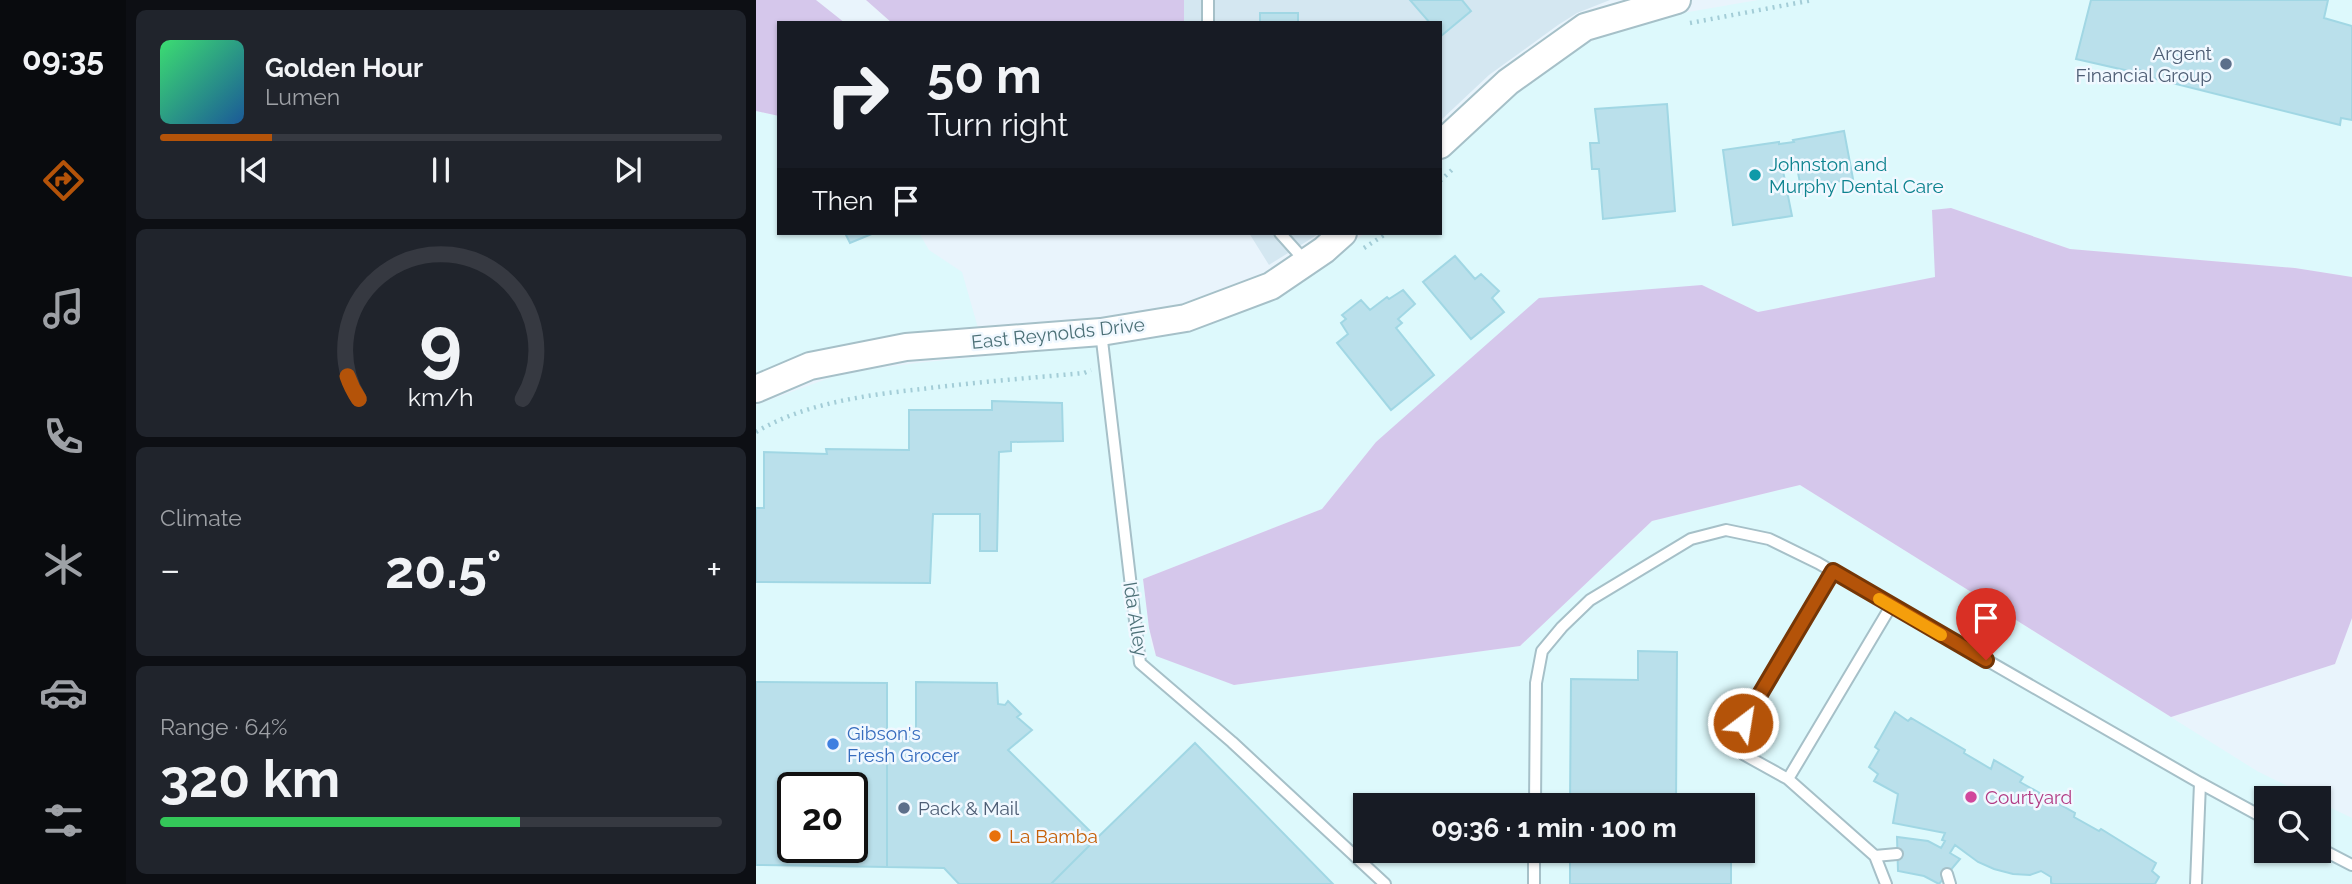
<!DOCTYPE html>
<html lang="en">
<head>
<meta charset="utf-8">
<style>
	:root { --surface:#171b24; --page:#20242c; --text:#f1f3f6; --muted:#9ea1a6; --line:#363941; --accent:#b45309 }
	body { margin:0; font-family:Raleway,sans-serif; background:var(--page); color:var(--text); height:100vh; display:flex; flex-direction:column; font-size:26px; white-space:nowrap }
	* { box-sizing:border-box; margin:0 }
	p { font-size:23px; color:var(--muted) }
	.icon { flex:none; width:38px; height:38px; fill:none; stroke:currentColor; stroke-width:2; stroke-linecap:round; stroke-linejoin:round }
	.map { position:relative; flex:1; overflow:hidden }
	.panel { display:flex; flex-direction:column; gap:10px; padding:10px; background:#0d0f14; width:630px }
	.panel>* { flex:none }
	.top-card { position:absolute; left:21px; top:21px; width:665px; height:214px; border-radius:0px; box-shadow:0 2px 5px #0004; background:#171b24; color:var(--text); overflow:hidden }
	.buttons { position:absolute; left:1498px; top:786px; display:grid; gap:14px }
	.buttons a { display:grid; place-items:center; width:77px; height:77px; border-radius:0px; background:var(--surface); box-shadow:0 2px 5px #0004; font-size:35px }
	.speed { position:absolute; left:21px; top:772px; display:flex; gap:14px; font-size:35px; font-weight:700; text-align:center }
	.speed>* { display:grid; place-content:center; width:91px; height:91px; border-radius:50%; background:var(--surface); box-shadow:0 2px 5px #0004; line-height:1 }
	.speed .limit { border:4px solid #111; border-radius:10px; background:#fff; color:#111 }
	.pin { position:absolute; display:grid; place-items:center; width:60px; height:60px; color:#fff; margin:-72px -30px; border-radius:50% 50% 50% 0; rotate:-45deg; box-shadow:0 0 7px #0007 }
	.pin .icon { rotate:45deg }
	.me { position:absolute; width:77px; margin:-38px; rotate:31deg; stroke-linejoin:round; filter:drop-shadow(0 0 5px #0008) }
	.turn { display:flex; align-items:center; gap:24px; height:147px; padding:0 35px; font-size:32px }
	.turn .icon { width:91px; height:91px; stroke-width:2.5 }
	.turn b { display:block; font-size:49px; line-height:60px }
	.then { display:flex; align-items:center; height:66px; padding:0 35px; background:#0003; gap:14px; font-size:26px }
	.big { font-size:52px; font-weight:700; line-height:1.1 }
	.panel .tile { flex:1; display:flex; flex-direction:column; justify-content:center; gap:10px; min-width:0; padding:0 24px; border-radius:10px; background:var(--page) }
	.panel .dial { align-items:center; gap:0 }
	.dial svg { height:182px; overflow:visible; fill:none; stroke:var(--line); stroke-width:7; stroke-linecap:round; text-anchor:middle }
	.dial text { fill:var(--text); stroke:none }
	.song { display:flex; align-items:center; gap:21px }
	.cover { width:84px; height:84px; border-radius:10px; background:linear-gradient(135deg,hsl(140 70% 55%),hsl(210 70% 35%)) }
	.played { height:7px; border-radius:4px; background:linear-gradient(90deg,var(--accent) 20%,var(--line) 20%) }
	.keys { display:flex; justify-content:space-around; direction:ltr }
	.heat { display:flex; justify-content:space-between; align-items:center; font-size:38px; direction:ltr }
	.charge { height:10px; border-radius:5px; background:linear-gradient(90deg,#34c759 64%,var(--line) 0) }
	.trip { position:absolute; left:597px; top:793px; width:402px; height:70px; border-radius:0px; background:var(--surface); box-shadow:0 2px 5px #0004; font-weight:700; line-height:70px; text-align:center }
	main { display:flex; flex:1; min-height:0 }
	.tab-bar { display:flex; flex-direction:column; width:126px; justify-content:space-around; align-items:center; background:#090b0e; color:var(--muted) }
	.tab-bar .icon { width:49px; height:49px }
	.tab-bar .on { color:var(--accent) }
	.tab-bar b { font-size:32px; color:var(--text) }
	.map>svg:first-child { display:block }
	.residential { fill:#d4e7f1 }
	.commercial { fill:#ddf9fc; fill-rule:evenodd }
	.green { fill:#d5c7eb }
	.building { fill:#bae0eb; stroke:#a1d7e4; stroke-width:2; fill-rule:evenodd }
	.lines { fill:none; stroke-linecap:round; stroke-linejoin:round }
	.service-casing { stroke:#a6c0c8; stroke-width:14 }
	.tertiary-casing { stroke:#a6c0c8; stroke-width:30 }
	.path { stroke:#a3cdd7; stroke-width:4.5; stroke-dasharray:2 5; stroke-linecap:butt }
	.service { stroke:#fff; stroke-width:10 }
	.tertiary { stroke:#fff; stroke-width:26 }
	.route-casing { stroke:#753606; stroke-width:18 }
	.route { stroke:#b45309; stroke-width:12 }
	.slow { stroke:#f59e0b; stroke-width:12 }
	.service-dot { fill:#5c6f8a; stroke:#f0f8ff; stroke-width:2.5 }
	.culture-dot { fill:#0f9aa8; stroke:#f0f8ff; stroke-width:2.5 }
	.shop-dot { fill:#3f7fe0; stroke:#f0f8ff; stroke-width:2.5 }
	.hotel-dot { fill:#d1479c; stroke:#f0f8ff; stroke-width:2.5 }
	.food-dot { fill:#e8710a; stroke:#f0f8ff; stroke-width:2.5 }
	.labels { text-anchor:middle; stroke-width:5; stroke-linejoin:round; paint-order:stroke }
	.service-label { font-size:19px; fill:#4e5e75; stroke:#f0f8ff; text-anchor:end }
	.culture-label { font-size:19px; fill:#0d838f; stroke:#f0f8ff; text-anchor:start }
	.street-label { font-size:19px; fill:#4c7077; stroke:#f0f8ff }
	.shop-label { font-size:19px; fill:#366cbe; stroke:#f0f8ff; text-anchor:start }
	.hotel-label { font-size:19px; fill:#b23c85; stroke:#f0f8ff; text-anchor:start }
	.food-label { font-size:19px; fill:#c56008; stroke:#f0f8ff; text-anchor:start }
</style>
</head>
<body>
<main>
<nav class="tab-bar">
<b>09:35</b>
<svg class="icon on" aria-label="directions" viewBox="0 0 24 24"><path d="M12 3l9 9-9 9-9-9zM9 14v-3h6M13 9l2 2-2 2"/></svg>
<svg class="icon" aria-label="music" viewBox="0 0 24 24"><path d="M9 18V5l10-2v13"/><circle cx="6" cy="18" r="3"/><circle cx="16" cy="16" r="3"/></svg>
<svg class="icon" aria-label="phone" viewBox="0 0 24 24"><path d="M5 4h4l2 5-3 2q2 4 5 5l2-3 5 2v4C11 20 4 13 5 4z"/></svg>
<svg class="icon" aria-label="climate" viewBox="0 0 24 24"><path d="M12 3v18M4 7l16 10M4 17L20 7"/></svg>
<svg class="icon" aria-label="car" viewBox="0 0 24 24"><path d="M5 17H2v-5l4-1 3-4h7l3 4 3 1v5h-3M9 17h6M6 11h13"/><circle cx="7" cy="17" r="2"/><circle cx="17" cy="17" r="2"/></svg>
<svg class="icon" aria-label="filters" viewBox="0 0 24 24"><path d="M4 7h16M4 17h16"/><circle cx="9" cy="7" r="2"/><circle cx="15" cy="17" r="2"/></svg>
</nav>
<section class="panel">
<div class="tile">
<div class="song"><i class="cover"></i><div><b>Golden Hour</b><p>Lumen</p></div></div>
<div class="played"></div>
<div class="keys"><svg class="icon" aria-label="previous" viewBox="0 0 24 24"><path d="M18 5L8 12l10 7zM5 5v14"/></svg><svg class="icon" aria-label="pause" viewBox="0 0 24 24"><path d="M8 5v14M16 5v14"/></svg><svg class="icon" aria-label="next" viewBox="0 0 24 24"><path d="M6 5l10 7-10 7zM19 5v14"/></svg></div>
</div>
<div class="tile dial"><svg viewBox="0 0 100 80">
<path d="M14 69A42 42 0 1 1 86 69"/>
<path d="M14 69A42 42 0 0 1 9 59" stroke="#b45309"/>
<text x="50" y="56" font-size="32" font-weight="700">9</text>
<text x="50" y="72" font-size="11">km/h</text>
</svg></div>
<div class="tile"><p>Climate</p>
<div class="heat"><a>−</a><b class="big">20.5°</b><a>+</a></div>
</div>
<div class="tile"><p>Range · 64%</p><b class="big">320 km</b><div class="charge"></div></div>
</section>
<div class="map">
<svg width="1596" height="884" viewBox="0 0 1596 884">
	<rect width="100%" height="100%" fill="#e9f4fc"/>
	<path class="residential" d="M428,0H854L821,13L802,25L733,75L684,121V23H428Z
		M493,233H564L513,265Z"/>
	<path class="commercial" d="M1002,0H1596V277L1539,268L1314,249L1195,208L1176,211L1180,277L1002,312L946,285L620,442L566,509L387,579L395,645L400,655L478,685L764,646L896,521L1044,485L1501,771L1556,798H1510V850H1563V802L1596,818V884H0V405L76,377L116,369L160,363L384,341L422,333L468,317L568,265L609,233H684V163L763,90L823,47L857,31L915,15ZM37,788H96V847H37ZM609,805H987V850H609Z
		M0,111L23,116V233H163L173,250L206,272L222,328L101,342L51,354L0,374Z"/>
	<path class="green" d="M0,0H60L89,23H23V116L0,111Z
		M110,0H428V23H136Z
		M1195,208L1314,249L1539,268L1596,277V618L1579,664L1415,717L1044,485L896,521L764,646L478,685L400,656L393,628L387,579L566,509L620,442L783,298L946,285L1002,312L1179,277L1176,210Z"/>
	<path class="building" d="M654,0H706L715,11L685,36L684,23H674Z
		M1335,0H1572L1568,18L1596,26V120L1585,118L1584,125L1396,78V74L1384,70L1382,73L1320,59Z
		M504,13H542V23H504Z
		M911,104L919,211L847,219L843,169H836L834,143H843L839,109Z
		M1088,131L1097,179L1061,185L1063,192L1046,194L1041,167L1027,171L1036,216L977,225L967,150L1023,142V144L1038,142L1037,140Z
		M89,233H118L94,243Z
		M699,256L719,279L725,274L743,291L736,298L748,312L715,339L667,282Z
		M647,290L659,304L642,319L646,323L640,328L678,375L635,410L581,343L592,334L585,323L590,319L586,315L605,300L614,310L631,297L633,299Z
		M236,401L306,403L307,441L255,442V451L243,452L241,551H224V514H177L174,583L0,582V508H8V452L71,454L70,449L153,450V410H236Z
		M882,651L921,652L920,805H814L815,679L882,680Z
		M0,682L131,683V867L0,865ZM37,788H96V847H37Z
		M160,682L241,683L242,704L249,705L252,701L265,714L261,717L276,730L252,750L341,838L295,884H203L188,868L131,867V737H160Z
		M1139,712L1152,721L1155,718L1209,750L1208,753L1235,769L1238,760L1267,777L1264,782L1319,813L1318,817L1343,831L1345,829L1400,863L1396,871L1403,877L1399,884H1297L1295,883V877L1285,871L1274,875L1257,874L1238,869L1222,862L1199,845L1194,853L1204,859L1183,884L1168,876L1142,871L1141,837L1172,841L1185,848L1189,841L1186,840L1189,833L1137,823L1142,794L1118,781L1122,774L1113,767L1123,750L1119,747Z
		M439,743L577,884H295L341,838Z
		M814,850H975V884H814Z"/>
	<g class="lines">
		<defs>
			<path id="service" d="M452,0V23
				M524,233L550,262
				M345,332L384,663L476,742L629,884
				M1032,779L987,754L982,736L987,723L1077,571
				M779,805L780,683L786,651L806,627L834,600L935,539L970,530L1013,539L1062,563L1444,783L1510,819
				M1563,848L1596,865
				M1119,856L1141,854
				M1191,874L1194,884
				M778,884V850
				M1130,884L1119,856L1032,779L1135,606
				M1440,884L1444,783"/>
			<path id="tertiary" d="M684,145L752,82L829,27L921,0
				M0,389L54,366L150,347L345,332L430,318L515,286L568,250L587,233"/>
		</defs>
		<use href="#service" class="service-casing"/>
		<use href="#tertiary" class="tertiary-casing"/>
		<path class="path" d="M934,23L1057,0
			M684,181L699,167
			M608,248L631,233
			M0,432C49,403 111,395 166,389C220,382 274,378 328,373L335,370"/>
		<use href="#service" class="service"/>
		<use href="#tertiary" class="tertiary"/>
	</g>
	<g class="lines">
		<defs>
			<path id="route" d="M987,723L1077,571L1230,660"/>
		</defs>
		<use href="#route" class="route-casing"/>
		<use href="#route" class="route"/>
		<path class="slow" d="M1123,599L1185,635"/>
	</g>
	<g class="service-dot">
		<circle cx="1470" cy="64" r="7"/>
		<circle cx="148" cy="808" r="7"/>
	</g>
	<circle class="culture-dot" cx="999" cy="175" r="7"/>
	<circle class="shop-dot" cx="77" cy="744" r="7"/>
	<circle class="hotel-dot" cx="1215" cy="797" r="7"/>
	<circle class="food-dot" cx="239" cy="836" r="7"/>
	<g class="labels">
		<g class="service-label">
			<text x="1456" y="60">Argent<tspan x="1456" dy="22">Financial Group</tspan></text>
			<text x="162" y="815" text-anchor="start">Pack &amp; Mail</text>
		</g>
		<g class="culture-label">
			<text x="1013" y="171">Johnston and<tspan x="1013" dy="22">Murphy Dental Care</tspan></text>
		</g>
		<g class="street-label">
			<text transform="translate(302 333) rotate(-6)" y="7">East Reynolds Drive</text>
			<text transform="translate(380 619) rotate(81)" y="7">Ida Alley</text>
		</g>
		<g class="shop-label">
			<text x="91" y="740">Gibson's<tspan x="91" dy="22">Fresh Grocer</tspan></text>
		</g>
		<g class="hotel-label">
			<text x="1229" y="804">Courtyard</text>
		</g>
		<g class="food-label">
			<text x="253" y="843">La Bamba</text>
		</g>
	</g>
</svg>
<div class="buttons">
<a><svg class="icon" aria-label="search" viewBox="0 0 24 24"><circle cx="10" cy="10" r="6"/><path d="M15 15l6 6"/></svg></a>
</div>
<div class="speed"><div class="limit">20</div></div>
<div class="pin" style="left:1230px;top:660px;background:#d93025"><svg class="icon" aria-label="arrive" viewBox="0 0 24 24"><path d="M6 21V4h12l-3 4 3 4H6"/></svg></div>
<svg class="me" style="left:987px;top:723px" viewBox="-20 -20 40 40"><circle r="17" fill="#b45309" stroke="#fff" stroke-width="3"/><path d="M0-11L8 9 0 5-8 9z" fill="#fff"/></svg>
<div class="trip">09:36 · 1 min · 100 m</div>
<div class="top-card">
<div class="turn"><svg class="icon" aria-label="right" viewBox="0 0 24 24"><path d="M7 20v-9h11M14 6l5 5-5 5"/></svg><div><b>50 m</b>Turn right</div></div>
<div class="then">Then<svg class="icon" aria-label="arrive" viewBox="0 0 24 24"><path d="M6 21V4h12l-3 4 3 4H6"/></svg></div>
</div>
</div>
</main>
</body>
</html>
